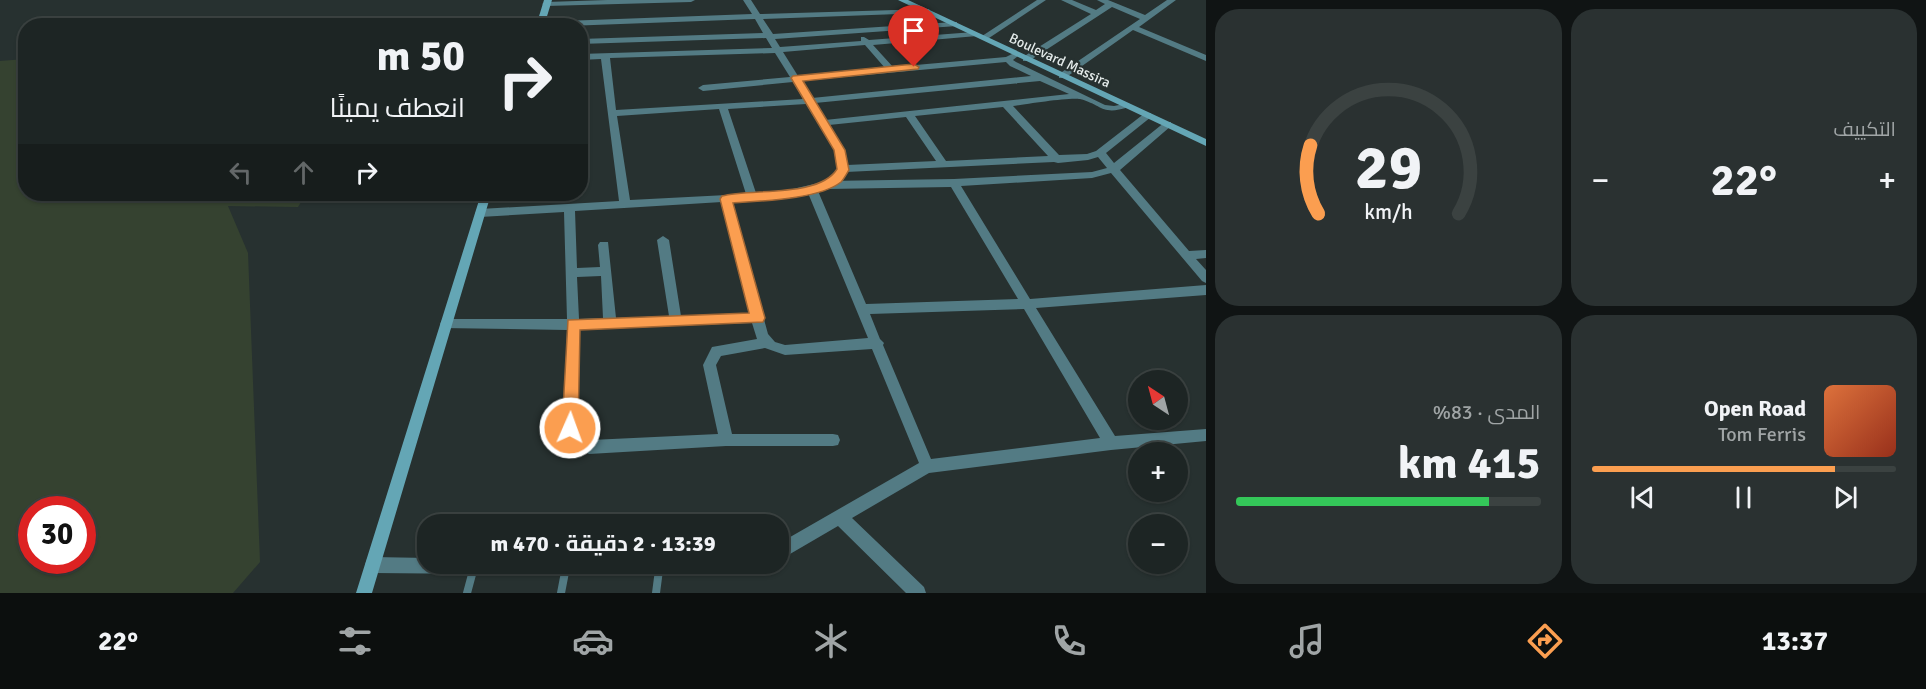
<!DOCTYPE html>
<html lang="ar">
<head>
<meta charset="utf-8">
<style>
	:root { --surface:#1d2524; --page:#2a3131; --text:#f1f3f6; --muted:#a0a5a6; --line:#3b4241; --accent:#fb9e50 }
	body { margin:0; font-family:Signika,Cairo,sans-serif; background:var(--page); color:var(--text); direction:rtl; height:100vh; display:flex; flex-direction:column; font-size:22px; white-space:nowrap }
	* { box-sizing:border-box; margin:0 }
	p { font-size:20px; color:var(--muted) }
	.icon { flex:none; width:33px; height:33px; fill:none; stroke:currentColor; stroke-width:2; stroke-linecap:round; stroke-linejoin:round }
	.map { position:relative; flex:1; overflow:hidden; direction:ltr }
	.sheet { display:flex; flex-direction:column; gap:9px; padding:9px; background:#101414; width:720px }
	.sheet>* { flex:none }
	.guide { position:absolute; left:18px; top:18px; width:570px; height:183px; border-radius:24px; box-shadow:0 2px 4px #0004,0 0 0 2px var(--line); direction:rtl; background:#1d2524; color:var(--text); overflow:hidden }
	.needle { width:39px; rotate:324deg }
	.controls { position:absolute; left:1128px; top:370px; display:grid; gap:12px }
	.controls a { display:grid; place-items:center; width:60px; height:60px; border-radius:50%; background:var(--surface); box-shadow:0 2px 4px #0004,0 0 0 2px var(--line); font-size:30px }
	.speed { position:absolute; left:18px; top:496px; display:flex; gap:12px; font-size:30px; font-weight:700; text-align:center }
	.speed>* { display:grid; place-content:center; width:78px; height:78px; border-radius:50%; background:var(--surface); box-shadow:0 2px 4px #0004,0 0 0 2px var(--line); line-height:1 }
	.speed .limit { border:9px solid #d22; background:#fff; color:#111 }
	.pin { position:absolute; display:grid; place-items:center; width:51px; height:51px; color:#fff; margin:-62px -26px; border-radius:50% 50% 50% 0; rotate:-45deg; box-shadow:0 0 6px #0007 }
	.pin .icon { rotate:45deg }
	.me { position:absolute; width:66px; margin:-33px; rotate:2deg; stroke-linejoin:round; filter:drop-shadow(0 0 4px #0008) }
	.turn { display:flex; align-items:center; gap:21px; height:126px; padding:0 24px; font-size:27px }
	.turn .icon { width:78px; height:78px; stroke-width:2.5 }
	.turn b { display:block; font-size:42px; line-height:51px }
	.lanes { display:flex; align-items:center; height:57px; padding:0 24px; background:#0003; justify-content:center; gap:30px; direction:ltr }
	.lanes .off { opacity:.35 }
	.big { font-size:45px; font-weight:700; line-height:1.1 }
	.sheet .tile { flex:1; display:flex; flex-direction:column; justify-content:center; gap:9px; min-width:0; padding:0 21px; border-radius:24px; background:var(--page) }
	.sheet .dial { align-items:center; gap:0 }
	.dial svg { height:156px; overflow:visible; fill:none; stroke:var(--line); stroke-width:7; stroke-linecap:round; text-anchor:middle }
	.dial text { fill:var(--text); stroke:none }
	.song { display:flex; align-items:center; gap:18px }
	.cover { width:72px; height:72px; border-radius:9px; background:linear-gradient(135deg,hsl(20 70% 55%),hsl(10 70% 35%)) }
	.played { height:6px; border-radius:3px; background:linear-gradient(90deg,var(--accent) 80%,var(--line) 80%) }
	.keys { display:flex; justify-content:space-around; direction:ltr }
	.heat { display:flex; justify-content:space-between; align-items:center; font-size:33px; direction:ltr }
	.charge { height:9px; border-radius:4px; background:linear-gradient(90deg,#34c759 83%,var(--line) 0) }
	.sheet .tiles { flex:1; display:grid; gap:9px; grid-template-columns:repeat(2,1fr) }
	.trip { position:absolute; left:417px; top:514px; width:372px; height:60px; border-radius:24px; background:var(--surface); box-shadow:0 2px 4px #0004,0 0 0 2px var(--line); font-weight:700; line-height:60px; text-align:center; direction:rtl }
	.tab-bar { display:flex; height:96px; justify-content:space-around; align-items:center; background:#0c0f0e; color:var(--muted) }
	.tab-bar .icon { width:42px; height:42px }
	.tab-bar .on { color:var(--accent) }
	.tab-bar b { font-size:27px; color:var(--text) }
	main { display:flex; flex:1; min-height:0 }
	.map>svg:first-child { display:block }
	.green { fill:#354230; fill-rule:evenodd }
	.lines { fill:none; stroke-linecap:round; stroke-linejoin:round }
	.lane { stroke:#537b84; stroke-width:8 }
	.street { fill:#537b84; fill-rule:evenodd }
	.secondary { fill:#64a6b5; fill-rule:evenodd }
	.route { fill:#fb9e50; stroke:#a36734; stroke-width:1.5 }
	.labels { text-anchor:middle; stroke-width:4.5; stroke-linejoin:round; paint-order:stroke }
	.far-street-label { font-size:14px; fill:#e4ebea; stroke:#273130 }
</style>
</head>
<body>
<main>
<section class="sheet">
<div class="tiles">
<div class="tile"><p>التكييف</p>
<div class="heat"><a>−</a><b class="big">22°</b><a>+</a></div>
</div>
<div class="tile dial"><svg viewBox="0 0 100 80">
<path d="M14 69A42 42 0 1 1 86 69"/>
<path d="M14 69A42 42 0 0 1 10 34" stroke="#fb9e50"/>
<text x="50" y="56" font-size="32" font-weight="700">29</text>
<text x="50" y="72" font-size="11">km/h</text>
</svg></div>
<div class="tile">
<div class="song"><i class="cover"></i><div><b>Open Road</b><p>Tom Ferris</p></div></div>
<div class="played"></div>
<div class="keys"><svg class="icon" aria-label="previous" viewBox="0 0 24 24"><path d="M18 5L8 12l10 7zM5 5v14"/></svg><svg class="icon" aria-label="pause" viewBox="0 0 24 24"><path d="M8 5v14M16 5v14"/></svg><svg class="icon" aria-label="next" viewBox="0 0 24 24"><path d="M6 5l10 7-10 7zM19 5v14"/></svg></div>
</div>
<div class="tile"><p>المدى · 83%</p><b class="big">415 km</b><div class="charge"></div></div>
</div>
</section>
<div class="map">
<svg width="1206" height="593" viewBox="0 0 1206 593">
	<rect width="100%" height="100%" fill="#273130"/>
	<path class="green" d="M25,59L26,194H306L298,207L228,206L248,253L260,562L233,593H0V61ZM32,510H82V561H32Z"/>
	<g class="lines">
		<path class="lane" d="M467,593L474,567
			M561,593L566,567
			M656,593L659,570"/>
		<path class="street" d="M607,0H695L691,2L546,6L542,4L546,2Z
			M743,0H751L760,14L929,9L930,11L926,13L763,19L773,34L954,22H957V26L775,39L780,47L861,41V37H864L869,40L974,32H977V36L873,45L893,67L1006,57L1014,53L1018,56L1013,60L1016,62L1105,105L1114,106L1129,103V107C1101,116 1103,105 1080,99C1070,97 1026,104 1013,106L1059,155L1087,154L1096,151L1145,113H1151V117L1106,153L1114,163L1165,122H1171V126L1120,170L1189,251L1206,250V258L1196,259L1206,270V283L1202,281L1111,173L1092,178L961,186L1030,299L1206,285V295L1036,308L1115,436L1206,429V441L1111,450L929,473L852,518L924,587L926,593H906L838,526L778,561V544L919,463L872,349L785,355L765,348L721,356L716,365L732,434H833L838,435L840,440L838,445L833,446H726L589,454L571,444L563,428L567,330L442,328L440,324L442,320L446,319H567L564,212L480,217L475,213L480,209L619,201L601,59L580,60V54L772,48L766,38L580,44V39L763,33L755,19L567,26H537V22L752,14ZM865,45L885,68L798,76L783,52ZM775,53L790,77L703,85L698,88L703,91L793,82L803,99L616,110L610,58ZM1006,62L1010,66L1031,76L812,98L801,81ZM1040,81L1069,94L825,120L815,103ZM806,104L834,150L838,169L834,175L839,178L843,177L846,172L1054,162L1058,163L1088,160L1098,157L1107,168L1092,172L954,179L827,181L784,191L756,193L728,109ZM1003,107L1048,156L946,161L915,116ZM719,109L746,194L630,200L617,116ZM906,117L936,161L847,165L844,150L829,125ZM951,187L1018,299L866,304L818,191L827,189ZM808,193L868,338L785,345L775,342L768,334L732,202L784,199ZM722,202L750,313L681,316L669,240L663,236L657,240L669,316L616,318L608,242H600L598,245L600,267L577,268L575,211ZM601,276L603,318L579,319L577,277ZM1024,309L1100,438L931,459L883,345L884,343L880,339L870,314ZM752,323L757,339L712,347L703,365L718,434L591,440L581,434L577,427L579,329Z
			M1037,0H1046L986,40L979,38Z
			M1061,0H1072L1096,10L1105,4L1097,0H1108L1145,15L1167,0H1176L1139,27L1206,55V61L1133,30L1065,78H1059V74L1140,19L1112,7L1029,61H1023V57L1091,14Z
			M373,557L428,558V564H763L761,570L734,576L373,573L367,571L365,565L367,559Z"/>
		<path class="secondary" d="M544,0H552L544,26H536Z
			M898,0H908L1206,139V146Z
			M481,194H491L372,593H356Z"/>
	</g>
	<path class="route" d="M914,64L919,67L918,69L803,81L845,150L849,170C847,173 844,179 841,182C820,199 761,201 733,203L765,318L763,322L580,330L578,428L575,433L570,435L564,433L562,428L568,320L749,313L720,199L722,196C751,188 819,198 837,169L834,150L791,78L793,76Z"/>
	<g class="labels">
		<g class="far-street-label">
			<text transform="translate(1060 60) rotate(25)" y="5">Boulevard Massira</text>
		</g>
	</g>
</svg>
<div class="controls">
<a><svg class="needle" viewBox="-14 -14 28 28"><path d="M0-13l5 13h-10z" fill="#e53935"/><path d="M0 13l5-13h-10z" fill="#a0a5a6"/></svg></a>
<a>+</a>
<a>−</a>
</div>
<div class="speed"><div class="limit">30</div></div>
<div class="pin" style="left:914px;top:67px;background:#d93025"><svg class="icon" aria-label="arrive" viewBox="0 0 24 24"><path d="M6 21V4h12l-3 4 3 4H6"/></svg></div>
<svg class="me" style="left:570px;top:428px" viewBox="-20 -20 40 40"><circle r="17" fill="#fb9e50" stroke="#fff" stroke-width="3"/><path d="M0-11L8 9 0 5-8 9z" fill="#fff"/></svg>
<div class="trip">13:39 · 2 دقيقة · 470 m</div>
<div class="guide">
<div class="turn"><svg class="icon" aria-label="right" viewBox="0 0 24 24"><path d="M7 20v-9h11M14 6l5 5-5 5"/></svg><div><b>50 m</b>انعطف يمينًا</div></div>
<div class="lanes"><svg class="icon off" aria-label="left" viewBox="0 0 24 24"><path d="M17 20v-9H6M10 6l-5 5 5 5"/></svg><svg class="icon off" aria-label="ahead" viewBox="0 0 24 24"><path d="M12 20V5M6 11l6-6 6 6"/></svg><svg class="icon" aria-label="right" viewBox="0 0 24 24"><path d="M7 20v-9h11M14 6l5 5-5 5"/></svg></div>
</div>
</div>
</main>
<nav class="tab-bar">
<b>13:37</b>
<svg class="icon on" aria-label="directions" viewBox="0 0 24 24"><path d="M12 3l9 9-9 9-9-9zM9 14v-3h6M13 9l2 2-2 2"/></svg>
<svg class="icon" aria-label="music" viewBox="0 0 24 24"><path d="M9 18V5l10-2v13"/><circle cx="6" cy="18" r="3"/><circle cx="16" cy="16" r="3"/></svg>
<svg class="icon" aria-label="phone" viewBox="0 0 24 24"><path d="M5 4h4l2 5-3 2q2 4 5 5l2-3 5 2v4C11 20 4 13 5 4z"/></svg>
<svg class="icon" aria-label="climate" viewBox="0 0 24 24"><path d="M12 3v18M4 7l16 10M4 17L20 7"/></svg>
<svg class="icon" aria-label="car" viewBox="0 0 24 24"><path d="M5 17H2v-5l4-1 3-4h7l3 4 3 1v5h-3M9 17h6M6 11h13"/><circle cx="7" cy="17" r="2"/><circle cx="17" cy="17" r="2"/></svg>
<svg class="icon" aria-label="filters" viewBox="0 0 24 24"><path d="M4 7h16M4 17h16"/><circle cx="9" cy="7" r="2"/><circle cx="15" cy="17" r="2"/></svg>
<b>22°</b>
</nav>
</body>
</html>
